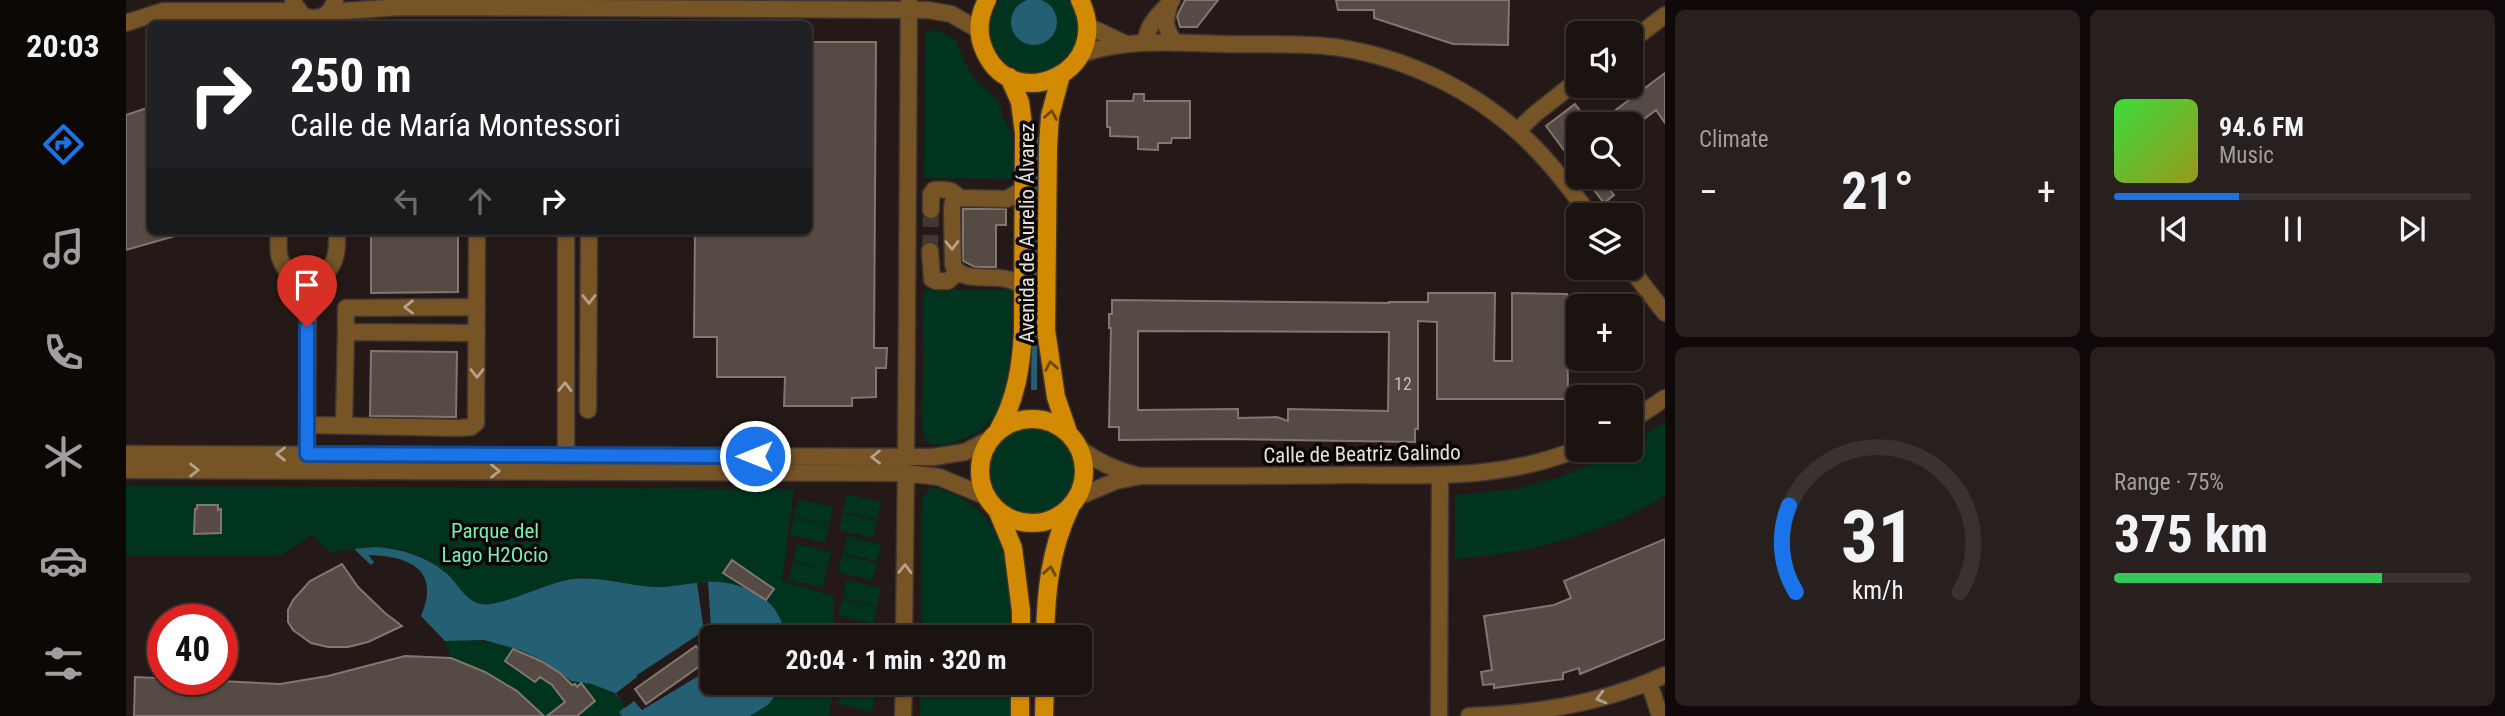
<!DOCTYPE html>
<html lang="en">
<head>
<meta charset="utf-8">
<style>
	:root { --surface:#1b1310; --page:#28201e; --text:#f1f3f6; --muted:#a09e9f; --line:#393230; --accent:#1a73e8 }
	body { margin:0; font-family:"Roboto Condensed",sans-serif; background:var(--page); color:var(--text); height:100vh; display:flex; flex-direction:column; font-size:26px; white-space:nowrap }
	* { box-sizing:border-box; margin:0 }
	p { font-size:23px; color:var(--muted) }
	.icon { flex:none; width:38px; height:38px; fill:none; stroke:currentColor; stroke-width:2; stroke-linecap:round; stroke-linejoin:round }
	.map { position:relative; flex:1; overflow:hidden }
	.side { display:flex; flex-direction:column; gap:10px; padding:10px; background:#0f0a09; width:840px }
	.side>* { flex:none }
	.hud { position:absolute; left:21px; top:21px; width:665px; height:214px; border-radius:10px; box-shadow:0 2px 5px #0004,0 0 0 2px var(--line); background:#202124; color:#fff; overflow:hidden }
	.controls { position:absolute; left:1440px; top:21px; display:grid; gap:14px }
	.controls a { display:grid; place-items:center; width:77px; height:77px; border-radius:10px; background:var(--surface); box-shadow:0 2px 5px #0004,0 0 0 2px var(--line); font-size:35px }
	.speed { position:absolute; left:21px; top:604px; display:flex; gap:14px; font-size:35px; font-weight:700; text-align:center }
	.speed>* { display:grid; place-content:center; width:91px; height:91px; border-radius:50%; background:var(--surface); box-shadow:0 2px 5px #0004,0 0 0 2px var(--line); line-height:1 }
	.speed .limit { border:10px solid #d22; background:#fff; color:#111 }
	.pin { position:absolute; display:grid; place-items:center; width:60px; height:60px; color:#fff; margin:-72px -30px; border-radius:50% 50% 50% 0; rotate:-45deg; box-shadow:0 0 7px #0007 }
	.pin .icon { rotate:45deg }
	.me { position:absolute; width:77px; margin:-38px; rotate:270deg; stroke-linejoin:round; filter:drop-shadow(0 0 5px #0008) }
	.turn { display:flex; align-items:center; gap:24px; height:147px; padding:0 28px; font-size:32px }
	.turn .icon { width:91px; height:91px; stroke-width:2.5 }
	.turn b { display:block; font-size:49px; line-height:60px }
	.lanes { display:flex; align-items:center; height:66px; padding:0 28px; background:#0003; justify-content:center; gap:35px; direction:ltr }
	.lanes .off { opacity:.35 }
	.big { font-size:52px; font-weight:700; line-height:1.1 }
	.side .tile { flex:1; display:flex; flex-direction:column; justify-content:center; gap:10px; min-width:0; padding:0 24px; border-radius:10px; background:var(--page) }
	.side .dial { align-items:center; gap:0 }
	.dial svg { height:182px; overflow:visible; fill:none; stroke:var(--line); stroke-width:7; stroke-linecap:round; text-anchor:middle }
	.dial text { fill:var(--text); stroke:none }
	.song { display:flex; align-items:center; gap:21px }
	.cover { width:84px; height:84px; border-radius:10px; background:linear-gradient(135deg,hsl(120 70% 55%),hsl(60 70% 35%)) }
	.played { height:7px; border-radius:4px; background:linear-gradient(90deg,var(--accent) 35%,var(--line) 35%) }
	.keys { display:flex; justify-content:space-around; direction:ltr }
	.heat { display:flex; justify-content:space-between; align-items:center; font-size:38px; direction:ltr }
	.charge { height:10px; border-radius:5px; background:linear-gradient(90deg,#34c759 75%,var(--line) 0) }
	.side .tiles { flex:1; display:grid; gap:10px; grid-template-columns:repeat(2,1fr) }
	.trip { position:absolute; left:574px; top:625px; width:392px; height:70px; border-radius:10px; background:var(--surface); box-shadow:0 2px 5px #0004,0 0 0 2px var(--line); font-weight:700; line-height:70px; text-align:center }
	main { display:flex; flex:1; min-height:0 }
	.tabs { display:flex; flex-direction:column; width:126px; justify-content:space-around; align-items:center; background:#0b0806; color:var(--muted) }
	.tabs .icon { width:49px; height:49px }
	.tabs .current { color:var(--accent) }
	.tabs b { font-size:32px; color:var(--text) }
	.map>svg:first-child { display:block }
	.green { fill:#00341e }
	.water { fill:#245f73 }
	.pier { fill:#241916 }
	.building { fill:#564b44; stroke:#83766f; stroke-width:2; fill-rule:evenodd }
	.lines { fill:none; stroke-linecap:round; stroke-linejoin:round }
	.minor-tunnel { stroke:#423734; stroke-width:16; stroke-dasharray:16 8; stroke-linecap:butt }
	.minor-casing { stroke:#403532; stroke-width:19 }
	.major-casing { stroke:#403532; stroke-width:21 }
	.minor { stroke:#765425; stroke-width:16 }
	.major { stroke:#d28a02; stroke-width:18 }
	.oneway { stroke:#6e4804 }
	.oneway2 { stroke:#b5a28b }
	.route-casing { stroke:#114b97; stroke-width:18 }
	.route { stroke:#1a73e8; stroke-width:12 }
	.labels { text-anchor:middle; stroke-width:7; stroke-linejoin:round; paint-order:stroke }
	.number-label { font-size:18px; fill:#c4bcb8 }
	.street-label { font-size:21px; fill:#e9e1de; stroke:#0a0605 }
	.park-label { font-size:21px; fill:#76f1b2; stroke:#0a0605 }
</style>
</head>
<body>
<main>
<nav class="tabs">
<b>20:03</b>
<svg class="icon current" aria-label="directions" viewBox="0 0 24 24"><path d="M12 3l9 9-9 9-9-9zM9 14v-3h6M13 9l2 2-2 2"/></svg>
<svg class="icon" aria-label="music" viewBox="0 0 24 24"><path d="M9 18V5l10-2v13"/><circle cx="6" cy="18" r="3"/><circle cx="16" cy="16" r="3"/></svg>
<svg class="icon" aria-label="phone" viewBox="0 0 24 24"><path d="M5 4h4l2 5-3 2q2 4 5 5l2-3 5 2v4C11 20 4 13 5 4z"/></svg>
<svg class="icon" aria-label="climate" viewBox="0 0 24 24"><path d="M12 3v18M4 7l16 10M4 17L20 7"/></svg>
<svg class="icon" aria-label="car" viewBox="0 0 24 24"><path d="M5 17H2v-5l4-1 3-4h7l3 4 3 1v5h-3M9 17h6M6 11h13"/><circle cx="7" cy="17" r="2"/><circle cx="17" cy="17" r="2"/></svg>
<svg class="icon" aria-label="filters" viewBox="0 0 24 24"><path d="M4 7h16M4 17h16"/><circle cx="9" cy="7" r="2"/><circle cx="15" cy="17" r="2"/></svg>
</nav>
<div class="map">
<svg width="1539" height="716" viewBox="0 0 1539 716">
	<rect width="100%" height="100%" fill="#241916"/>
	<path class="green" d="M873,0H902L894,3L916,1L913,0H942C952,14 955,30 948,46C922,100 836,64 873,0Z
		M808,29L826,37L831,42L840,65L852,82L874,102L876,115L886,134L887,179L798,178L799,33Z
		M798,290H886C886,324 886,378 872,409C864,426 848,436 831,441C820,445 809,448 800,441L796,429Z
		M1539,421V496C1468,537 1410,552 1329,559V495L1389,489L1434,477L1497,450H1505V444Z
		M864 471a44 44 0 1 1 88 0a44 44 0 1 1-88 0Z
		M0,486L668,489L656,581L708,596V637H661C658,628 654,616 648,608C635,593 610,583 591,582C569,581 548,588 527,587C499,585 470,575 442,579C418,583 375,607 356,604C336,601 323,576 308,564C278,542 238,548 204,552L186,535L155,555H0Z
		M806,487C885,506 883,570 884,637H795L796,498Z
		M721,494L755,502L751,519L717,512Z
		M672,499L707,507L703,525L668,517Z
		M717,513L751,521L747,538L713,530Z
		M668,518L703,526L699,543L664,535Z
		M721,536L755,544L751,561L717,554Z
		M671,544L705,552L701,569L667,561Z
		M716,555L751,563L747,580L712,572Z
		M667,562L701,570L697,588L663,580Z
		M720,580L755,588L751,606L717,598Z
		M716,599L751,607L747,624L712,616Z
		M341,640C371,641 398,649 423,664C430,669 437,677 444,681C446,682 453,681 455,682C477,684 488,689 499,708L494,712L496,716H418L391,691L325,658L319,641Z
		M658,683H708L703,716H624L650,696Z
		M795,683H884V716H794Z
		M716,687L750,695L746,712L712,704Z"/>
	<path class="water" d="M885 22a23 23 0 1 1 46 0a23 23 0 1 1-46 0Z
		M908,137H912L911,390H905Z
		M250,547C275,549 300,556 320,573C331,582 339,601 355,604C372,608 418,584 441,580C469,575 499,585 526,587C544,588 562,583 580,582C602,580 633,589 648,608C654,616 658,628 661,637H586V682L658,683L643,704L624,716H496L493,712L499,707L489,693L466,684L445,681L416,660L394,650L358,640L319,641L295,616C315,569 283,556 242,555L248,562L245,565L228,549Z"/>
	<path class="pier" d="M582,582L586,645L584,665L574,675L516,710L508,701L499,708L490,693L511,677V675L578,631L571,583Z"/>
	<path class="building" d="M1059,0H1092L1071,27H1054L1051,16Z
		M1210,0H1383L1382,45L1327,44L1248,18V10H1212Z
		M682,42H750L748,348H761L760,368H750V397L726,398V406H658L659,377H591V337H568L569,231H682Z
		M1539,73V123L1530,110L1505,129V124H1471Z
		M1008,94H1018V101H1064V138H1046L1045,143H1032V150L1012,149V137L984,136V127H981V101H1007Z
		M1449,104L1464,124H1452V169L1420,126Z
		M24,107V231H56V234L0,250V115Z
		M1458,177H1495L1486,184L1488,187L1484,190L1488,195L1478,203Z
		M837,209H880V225H870V267H849L837,261Z
		M245,231H332V292L245,293Z
		M1302,293H1369L1368,361H1386V293L1441,294L1442,399H1311V322L1292,321V429H1289V442L1103,439L993,440V427H983L985,328H983V314H986V300L1263,303V302H1302ZM1012,331L1263,332L1262,411L1162,409V421L1151,417L1112,418V409L1012,410Z
		M245,351L331,352L330,417L244,416Z
		M71,505H92V510L95,509V533L68,534L69,509H71Z
		M1539,539V639L1454,674L1453,668L1437,673V679L1368,688V684L1357,685L1355,672L1366,670L1358,616L1428,605L1445,598L1438,581Z
		M606,560L648,589L640,600L597,573Z
		M216,564L232,587L259,613L276,626L242,642L222,647H202L185,643L167,630L162,622V610L167,600L184,581Z
		M570,646L581,661L520,704L509,689Z
		M387,649L415,661L434,673L446,685L449,684L451,687L455,683L469,701L451,716H421L439,702L426,685L414,677L409,682L379,661Z
		M279,656L325,658L359,672L391,691L418,716H8L9,677L154,684L202,676Z"/>
	<g class="lines">
		<path class="minor-tunnel" d="M804,251L805,210"/>
		<defs>
			<path id="minor" d="M167,2L177,16C192,21 205,16 209,0
				M1044,3C1038,23 1038,26 1049,43
				M204,12L275,7L802,10L825,14L853,30
				M0,23L37,11H171
				M962,26L1000,44
				M1505,41L1539,15
				M1020,43C1021,22 1034,15 1046,0
				M956,54C1002,38 1051,43 1098,44C1132,45 1166,43 1199,46C1269,53 1339,85 1391,131C1419,155 1442,186 1464,215
				M1391,131L1409,114L1452,80
				M805,210V194L808,190C819,189 826,189 833,198
				M153,231C153,240 151,250 154,258C161,281 190,289 204,268C212,257 211,244 211,231
				M804,251L806,279L810,281H822L831,273
				M1504,268L1539,313
				M896,286C874,268 838,288 827,265L826,208L827,202L833,198L881,199L897,189
				M351,333L220,332V308L351,307
				M462,410L463,231
				M1505,421L1539,398
				M182,425L334,428L345,427L350,423L351,231
				M218,425L220,332
				M954,449C972,462 988,470 1010,475
				M0,454L807,457L839,452L864,439
				M181,455L182,281
				M440,455V231
				M780,457L783,1
				M0,470L780,473L813,477L859,496
				M952,497L990,481L1015,476C1085,476 1155,476 1225,475C1305,475 1376,480 1452,449
				M778,637L780,473
				M1523,682L1534,716
				M777,716L778,682
				M1313,716L1314,475
				M1343,716C1410,714 1478,703 1539,675"/>
			<path id="major" d="M861,0C852,17 851,35 859,52C889,117 989,70 954,0
				M935,75L924,116L922,147L920,330L930,397L942,432
				M854 471a52 52 0 1 1 104 0a52 52 0 1 1-104 0Z
				M873,429C890,399 895,367 897,333L898,133L894,102L883,77
				M872,512L887,548L895,611V637
				M919,637C920,592 924,550 944,508
				M894,716V682
				M918,716L919,682"/>
		</defs>
		<use href="#minor" class="minor-casing"/>
		<use href="#major" class="major-casing"/>
		<use href="#minor" class="minor"/>
		<use href="#major" class="major"/>
	</g>
	<defs><path id="oneway-chevron" d="M-2-3.5L2.5 0L-2 3.5" fill="none" stroke-width="1.6" stroke-linecap="round" stroke-linejoin="round" transform="scale(1.75)"/></defs>
	<g class="oneway">
		<use href="#oneway-chevron" transform="translate(925 115) rotate(-80)"/>
		<use href="#oneway-chevron" transform="translate(925 366) rotate(-100)"/>
		<use href="#oneway-chevron" transform="translate(924 571) rotate(-80)"/>
	</g>
	<g class="oneway2">
		<use href="#oneway-chevron" transform="translate(826 245) rotate(89)"/>
		<use href="#oneway-chevron" transform="translate(463 299) rotate(90)"/>
		<use href="#oneway-chevron" transform="translate(283 307) rotate(179)"/>
		<use href="#oneway-chevron" transform="translate(351 373) rotate(90)"/>
		<use href="#oneway-chevron" transform="translate(439 387) rotate(-89)"/>
		<use href="#oneway-chevron" transform="translate(155 454) rotate(-179)"/>
		<use href="#oneway-chevron" transform="translate(750 457) rotate(-180)"/>
		<use href="#oneway-chevron" transform="translate(68 470)"/>
		<use href="#oneway-chevron" transform="translate(369 471)"/>
		<use href="#oneway-chevron" transform="translate(779 569) rotate(-89)"/>
		<use href="#oneway-chevron" transform="translate(1475 698) rotate(165)"/>
	</g>
	<g class="lines">
		<defs>
			<path id="route" d="M181,327V454L629,456"/>
		</defs>
		<use href="#route" class="route-casing"/>
		<use href="#route" class="route"/>
	</g>
	<g class="labels">
		<g class="number-label">
			<text x="1277" y="390">12</text>
		</g>
		<g class="street-label">
			<text transform="translate(901 233) rotate(-90)" y="7">Avenida de Aurelio Álvarez</text>
			<text transform="translate(1236 454) rotate(-1)" y="7">Calle de Beatriz Galindo</text>
		</g>
		<g class="park-label">
			<text x="369" y="538">Parque del<tspan x="369" dy="24">Lago H2Ocio</tspan></text>
		</g>
	</g>
</svg>
<div class="controls">
<a><svg class="icon" aria-label="sound" viewBox="0 0 24 24"><path d="M4 9h4l5-4v14l-5-4H4zM17 9q2 3 0 6"/></svg></a>
<a><svg class="icon" aria-label="search" viewBox="0 0 24 24"><circle cx="10" cy="10" r="6"/><path d="M15 15l6 6"/></svg></a>
<a><svg class="icon" aria-label="layers" viewBox="0 0 24 24"><path d="M12 4l9 5-9 5-9-5zM3 14l9 5 9-5"/></svg></a>
<a>+</a>
<a>−</a>
</div>
<div class="speed"><div class="limit">40</div></div>
<div class="pin" style="left:181px;top:327px;background:#d93025"><svg class="icon" aria-label="arrive" viewBox="0 0 24 24"><path d="M6 21V4h12l-3 4 3 4H6"/></svg></div>
<svg class="me" style="left:629px;top:456px" viewBox="-20 -20 40 40"><circle r="17" fill="#1a73e8" stroke="#fff" stroke-width="3"/><path d="M0-11L8 9 0 5-8 9z" fill="#fff"/></svg>
<div class="trip">20:04 · 1 min · 320 m</div>
<div class="hud">
<div class="turn"><svg class="icon" aria-label="right" viewBox="0 0 24 24"><path d="M7 20v-9h11M14 6l5 5-5 5"/></svg><div><b>250 m</b>Calle de María Montessori</div></div>
<div class="lanes"><svg class="icon off" aria-label="left" viewBox="0 0 24 24"><path d="M17 20v-9H6M10 6l-5 5 5 5"/></svg><svg class="icon off" aria-label="ahead" viewBox="0 0 24 24"><path d="M12 20V5M6 11l6-6 6 6"/></svg><svg class="icon" aria-label="right" viewBox="0 0 24 24"><path d="M7 20v-9h11M14 6l5 5-5 5"/></svg></div>
</div>
</div>
<section class="side">
<div class="tiles">
<div class="tile"><p>Climate</p>
<div class="heat"><a>−</a><b class="big">21°</b><a>+</a></div>
</div>
<div class="tile">
<div class="song"><i class="cover"></i><div><b>94.6 FM</b><p>Music</p></div></div>
<div class="played"></div>
<div class="keys"><svg class="icon" aria-label="previous" viewBox="0 0 24 24"><path d="M18 5L8 12l10 7zM5 5v14"/></svg><svg class="icon" aria-label="pause" viewBox="0 0 24 24"><path d="M8 5v14M16 5v14"/></svg><svg class="icon" aria-label="next" viewBox="0 0 24 24"><path d="M6 5l10 7-10 7zM19 5v14"/></svg></div>
</div>
<div class="tile dial"><svg viewBox="0 0 100 80">
<path d="M14 69A42 42 0 1 1 86 69"/>
<path d="M14 69A42 42 0 0 1 11 31" stroke="#1a73e8"/>
<text x="50" y="56" font-size="32" font-weight="700">31</text>
<text x="50" y="72" font-size="11">km/h</text>
</svg></div>
<div class="tile"><p>Range · 75%</p><b class="big">375 km</b><div class="charge"></div></div>
</div>
</section>
</main>
</body>
</html>
